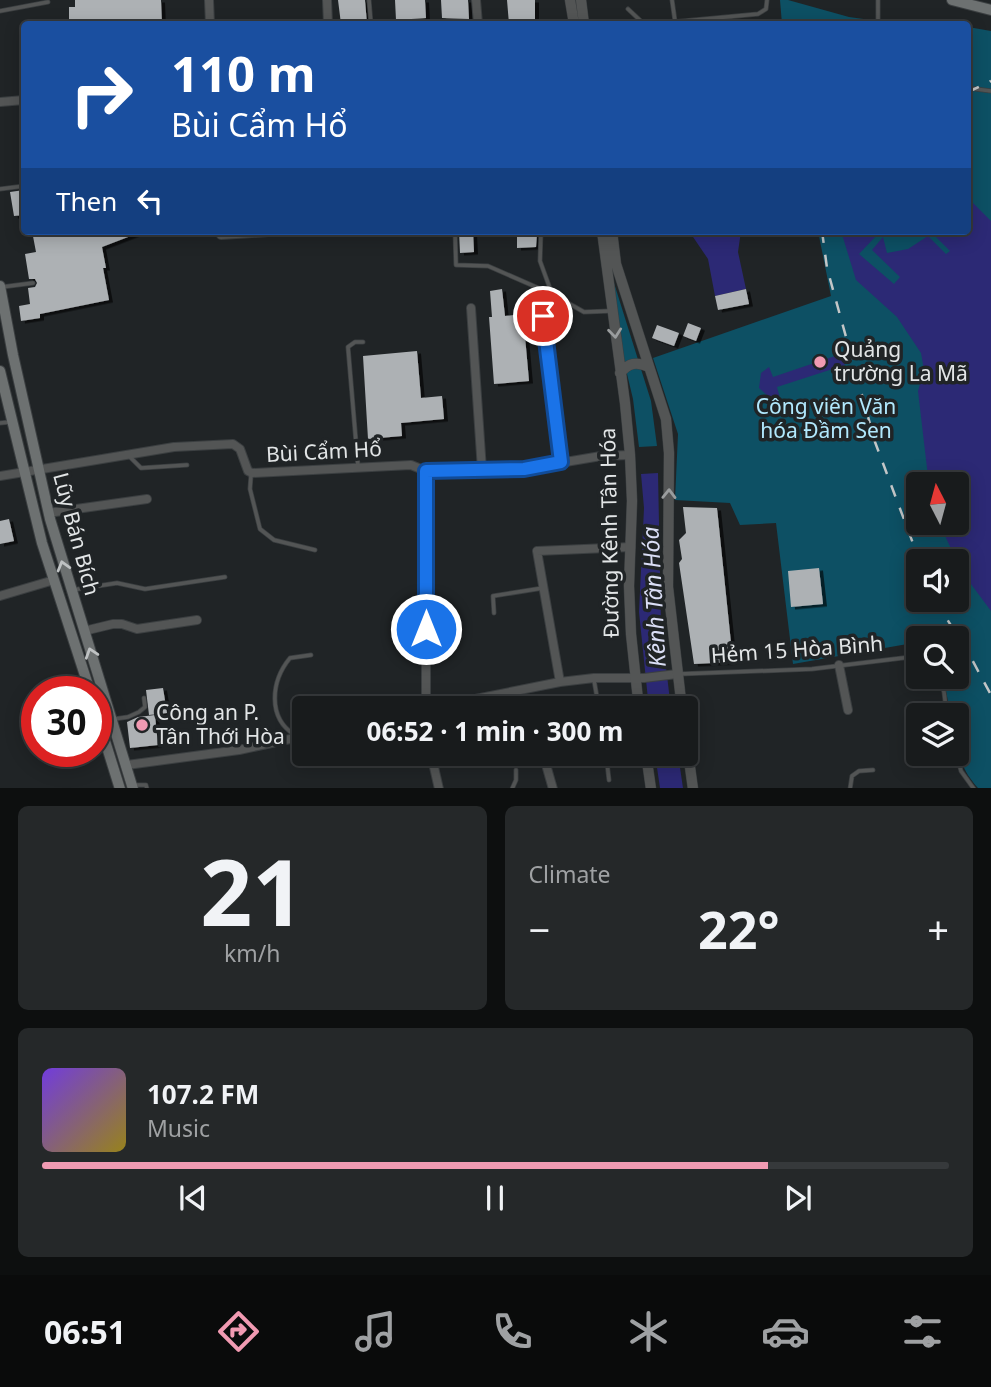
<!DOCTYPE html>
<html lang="en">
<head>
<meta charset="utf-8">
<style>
	:root { --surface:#181b1c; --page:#252829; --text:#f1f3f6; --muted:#9fa1a3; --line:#36393b; --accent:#f19ab2 }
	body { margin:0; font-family:"Noto Sans",sans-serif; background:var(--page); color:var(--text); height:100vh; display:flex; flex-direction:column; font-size:26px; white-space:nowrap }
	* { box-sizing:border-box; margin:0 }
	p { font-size:23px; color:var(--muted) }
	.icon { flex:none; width:38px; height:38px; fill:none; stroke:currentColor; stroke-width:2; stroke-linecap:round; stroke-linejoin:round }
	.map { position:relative; height:788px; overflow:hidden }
	.panel { display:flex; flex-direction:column; gap:18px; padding:18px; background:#0d0f0f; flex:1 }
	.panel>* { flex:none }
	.top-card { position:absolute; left:21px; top:21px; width:950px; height:214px; border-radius:7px; box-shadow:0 4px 18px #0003,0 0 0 2px var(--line); background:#1a4fa0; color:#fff; overflow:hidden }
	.needle { width:46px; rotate:354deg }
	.tools { position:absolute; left:906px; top:472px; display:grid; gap:14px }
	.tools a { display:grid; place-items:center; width:63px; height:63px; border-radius:7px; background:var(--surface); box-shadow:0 4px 18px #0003,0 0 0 2px var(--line); font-size:35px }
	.speed { position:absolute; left:21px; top:676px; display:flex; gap:14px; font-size:35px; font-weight:700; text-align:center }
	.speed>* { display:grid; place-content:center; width:91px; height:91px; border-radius:50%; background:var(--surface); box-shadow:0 4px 18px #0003,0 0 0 2px var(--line); line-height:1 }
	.speed .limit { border:10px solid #d22; background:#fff; color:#111 }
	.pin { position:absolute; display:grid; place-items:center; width:60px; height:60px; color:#fff; margin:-30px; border:4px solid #fff; border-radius:50%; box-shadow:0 2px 7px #0007 }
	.me { position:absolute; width:77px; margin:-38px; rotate:0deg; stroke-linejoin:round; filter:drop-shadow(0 0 5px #0008) }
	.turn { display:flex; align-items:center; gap:24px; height:147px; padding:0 35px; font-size:32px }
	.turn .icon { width:91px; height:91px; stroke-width:2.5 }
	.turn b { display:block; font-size:49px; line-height:60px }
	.then { display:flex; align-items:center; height:66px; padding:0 35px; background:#0003; gap:14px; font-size:26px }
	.big { font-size:52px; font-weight:700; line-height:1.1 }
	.panel .widget { flex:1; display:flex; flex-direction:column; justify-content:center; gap:10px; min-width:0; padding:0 24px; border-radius:10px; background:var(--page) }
	.panel .dial { align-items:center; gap:0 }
	.dial b { font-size:91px; line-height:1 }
	.song { display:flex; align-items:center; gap:21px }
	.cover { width:84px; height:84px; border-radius:10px; background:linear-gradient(135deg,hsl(260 70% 55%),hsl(50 70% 35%)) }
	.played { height:7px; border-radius:4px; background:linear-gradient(90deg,var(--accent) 80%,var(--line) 80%) }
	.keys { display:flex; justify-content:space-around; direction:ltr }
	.heat { display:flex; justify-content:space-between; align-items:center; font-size:38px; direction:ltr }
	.panel .tiles { flex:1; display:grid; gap:18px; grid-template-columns:1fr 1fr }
	.widget:last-child { grid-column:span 2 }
	.trip { position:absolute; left:292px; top:696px; width:406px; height:70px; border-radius:7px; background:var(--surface); box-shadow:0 4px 18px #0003,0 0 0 2px var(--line); font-weight:700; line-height:70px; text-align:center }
	.tab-bar { display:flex; height:112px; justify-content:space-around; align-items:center; background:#0a0b0b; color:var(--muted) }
	.tab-bar .icon { width:49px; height:49px }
	.tab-bar .selected { color:var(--accent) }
	.tab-bar b { font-size:32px; color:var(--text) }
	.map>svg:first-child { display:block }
	.green { fill:#0d5064; fill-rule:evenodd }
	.water { fill:#2c2975 }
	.building { fill:#adb1b4; filter:url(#shadow) }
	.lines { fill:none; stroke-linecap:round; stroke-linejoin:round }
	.service-casing { stroke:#3b3f41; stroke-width:5 }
	.minor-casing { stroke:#3b3f41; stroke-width:10 }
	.tertiary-casing { stroke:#3b3f41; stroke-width:11 }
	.secondary-casing { stroke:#3b3f41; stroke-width:12 }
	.service { stroke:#535555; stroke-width:3.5 }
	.minor { stroke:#535555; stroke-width:8 }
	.tertiary { stroke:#535555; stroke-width:10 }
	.secondary { stroke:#6d7171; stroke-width:10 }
	.rail { stroke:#c3c6c7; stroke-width:2.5; stroke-dasharray:12 12; stroke-linecap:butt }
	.oneway { stroke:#9a9d9e }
	.oneway2 { stroke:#bfc2c3 }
	.route-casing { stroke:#114b97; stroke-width:18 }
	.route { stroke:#1a73e8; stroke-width:12 }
	.poi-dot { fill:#f19ab2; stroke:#202426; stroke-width:2.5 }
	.labels { text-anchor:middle; stroke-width:7; stroke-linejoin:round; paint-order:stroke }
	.poi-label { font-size:21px; fill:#e2e5e6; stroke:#202426; text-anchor:start }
	.park-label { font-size:21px; fill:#b1e8fd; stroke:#202426 }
	.street-label { font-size:21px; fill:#e2e5e6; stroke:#202426 }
	.water-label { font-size:23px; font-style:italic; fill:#dadef5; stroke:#202426 }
</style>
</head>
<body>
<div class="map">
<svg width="991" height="789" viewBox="0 0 991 789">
	<defs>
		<filter id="shadow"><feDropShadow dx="4" dy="2.5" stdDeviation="0" flood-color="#0009"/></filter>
	</defs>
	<rect width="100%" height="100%" fill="#202426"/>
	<path class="green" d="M780,0H788L849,17L878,21L904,19L948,24H782Z
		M968,27L991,31V788H978C957,765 957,746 957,716H951L943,677H957V639H919V642L793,664L776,523L740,525L730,503L675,500L678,434L653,358L831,296L818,231H968ZM919,485H957V523H919ZM919,562H957V600H919Z
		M614,283L651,401L657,446L639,447L633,399L612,311L611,296Z"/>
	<path class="water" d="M968,198L991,221V611L962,572L939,523H957V485H929L918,391L924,370L921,353L897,317L856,280L841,231H877V235L859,254L894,284L900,277L872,250L883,237L887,253L908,249L928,236L946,254L950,251L931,232L968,231Z
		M689,231H741L738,252L746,289L715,296L708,259Z
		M841,354L845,365L777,387L780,398H770L759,388L761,373L769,367L773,377Z
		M658,473L661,625L671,709H649L639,612L644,508L641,474Z
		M655,754H678L683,788H660Z"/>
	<path class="building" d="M75,0H161L162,24H69V7H75Z
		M338,0H365L367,24H341Z
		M395,0H425L426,18L396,20Z
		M441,0H468L469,19L442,18Z
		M507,0H535V24H509Z
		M24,190V215L14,216L10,192Z
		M32,231H53L54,237L83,231L141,232L102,247L106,268H103L109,300L40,314V318L21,321L19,306L30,304L28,288L35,287L37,283L35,279H29L25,254L36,252Z
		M459,231H473L474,252L460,253Z
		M537,234L536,247L517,248V235Z
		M502,289L505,316L523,314L529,381L494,384L489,317H492L490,291Z
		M746,289L749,304L718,310L715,296Z
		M688,323L701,328L696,341L683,336Z
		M657,325L679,333L674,346L652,338Z
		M417,351L421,398L442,396L444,419L401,423L402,436L368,439L363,356Z
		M683,507L717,508L733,662L694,664L679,563L682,559L679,540L686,533Z
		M9,519L14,541L0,544V521Z
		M819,568L823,604L791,607L788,571Z
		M163,688L167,713L149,715L146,690Z
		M155,715L158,745L130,748L127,722L138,717Z"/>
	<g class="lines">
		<defs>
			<path id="service" d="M369,0L371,24
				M672,0L675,21
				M878,0V24
				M628,9L644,24
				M0,11L48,2
				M651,24L758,14L766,9L767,0
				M968,88L991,91
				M0,189L24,186
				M455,231L456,265L488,266L552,294L584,312L610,311
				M541,231L540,261L552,294
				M2,287L33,283
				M0,423L10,422
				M129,456L141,468L187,465
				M358,466L348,347L355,342H363
				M251,475L250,489L260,529L274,540L315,550
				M72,590L117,583L145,589L225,577
				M494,613L493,596L543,588
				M679,674L812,669L919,656
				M939,677L944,692L947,716
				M594,680L599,709
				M321,707L324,709
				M114,719L128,717L139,712L145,707L144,698
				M295,735C267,718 271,681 290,658L311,655
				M606,754L609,780
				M957,754L961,771L974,789
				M135,785H146L147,789
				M512,789L516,780V770
				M850,789L852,776L859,771L873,770"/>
			<path id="minor" d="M209,0L210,24
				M327,0L328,24
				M476,0L478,24
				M0,102L24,100
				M221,231V235L283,231
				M552,294L543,316L561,462
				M471,308L482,470
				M0,476L174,447L233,444L240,449L248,471L252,473L411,465L426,471L524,469L601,456L630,455
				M48,513L147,499
				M0,596L54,580
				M84,631L113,624H122L137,629L197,620
				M839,665L848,710
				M560,682L537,551L631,547
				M425,709L560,682L594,678H644L677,674
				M426,709V471
				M431,754L439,789
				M543,754L553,789
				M127,765L239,750L304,736"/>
			<path id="tertiary" d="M570,0L574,24
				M581,0L584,24
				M602,231L625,403L630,455L632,501L629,586L631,634L639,709
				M612,231L616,264L666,419L669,453L668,587L682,709
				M620,373C629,363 636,361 649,367
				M686,738L693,789
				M646,754L651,789"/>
			<path id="secondary" d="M952,0L991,10
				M0,286L13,355L50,519L133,789
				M0,371L42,543L90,691
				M96,712L120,789"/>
		</defs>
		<use href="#service" class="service-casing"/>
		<use href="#minor" class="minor-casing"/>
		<use href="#tertiary" class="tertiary-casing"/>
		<use href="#secondary" class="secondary-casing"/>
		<use href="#service" class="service"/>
		<use href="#minor" class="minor"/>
		<use href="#tertiary" class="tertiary"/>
		<use href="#secondary" class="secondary"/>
		<path class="rail" d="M968,92L991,81
			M822,231L827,268L875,442L920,562
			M935,600L969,654L991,695"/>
	</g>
	<defs><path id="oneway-chevron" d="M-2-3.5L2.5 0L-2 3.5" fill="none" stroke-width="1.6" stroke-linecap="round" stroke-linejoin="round" transform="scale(1.75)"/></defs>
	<g class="oneway">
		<use href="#oneway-chevron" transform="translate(615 333) rotate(84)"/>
		<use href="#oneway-chevron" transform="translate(669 494) rotate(-89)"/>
	</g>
	<g class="oneway2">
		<use href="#oneway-chevron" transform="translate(63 566) rotate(-106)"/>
		<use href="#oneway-chevron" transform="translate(91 653) rotate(-108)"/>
	</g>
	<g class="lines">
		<defs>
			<path id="route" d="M426,629V471L524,469L561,462L543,316"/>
		</defs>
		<use href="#route" class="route-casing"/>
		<use href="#route" class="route"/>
	</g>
	<g class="poi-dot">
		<circle cx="820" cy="362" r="7"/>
		<circle cx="142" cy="725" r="7"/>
	</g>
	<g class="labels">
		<g class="poi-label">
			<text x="834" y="357">Quảng<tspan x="834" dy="24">trường La Mã</tspan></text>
			<text x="156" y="720">Công an P.<tspan x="156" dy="24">Tân Thới Hòa</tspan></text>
		</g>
		<g class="park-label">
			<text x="826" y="414">Công viên Văn<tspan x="826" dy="24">hóa Đầm Sen</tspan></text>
		</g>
		<g class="street-label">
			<text transform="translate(324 452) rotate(-3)" y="7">Bùi Cẩm Hổ</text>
			<text transform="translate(610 533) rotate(-91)" y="7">Đường Kênh Tân Hóa</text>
			<text transform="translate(76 534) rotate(75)" y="7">Lũy Bán Bích</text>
			<text transform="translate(797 650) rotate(-4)" y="7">Hẻm 15 Hòa Bình</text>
		</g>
		<g class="water-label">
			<text transform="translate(654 597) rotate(-93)" y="8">Kênh Tân Hóa</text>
		</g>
	</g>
</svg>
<div class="tools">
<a><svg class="needle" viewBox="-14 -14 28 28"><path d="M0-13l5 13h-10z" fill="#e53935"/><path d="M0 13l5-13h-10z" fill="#9fa1a3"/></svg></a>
<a><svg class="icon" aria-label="sound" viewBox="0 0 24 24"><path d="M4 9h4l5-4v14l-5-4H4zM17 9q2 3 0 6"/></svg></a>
<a><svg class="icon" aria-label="search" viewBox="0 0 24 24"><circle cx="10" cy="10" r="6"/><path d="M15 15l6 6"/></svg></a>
<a><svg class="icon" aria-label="layers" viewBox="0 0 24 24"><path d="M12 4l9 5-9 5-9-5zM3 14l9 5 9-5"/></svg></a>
</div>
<div class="speed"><div class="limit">30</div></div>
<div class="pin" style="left:543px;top:316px;background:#d93025"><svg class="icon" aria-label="arrive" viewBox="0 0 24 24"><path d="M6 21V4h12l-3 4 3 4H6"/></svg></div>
<svg class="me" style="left:426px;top:629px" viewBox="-20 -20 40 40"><circle r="17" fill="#1a73e8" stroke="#fff" stroke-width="3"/><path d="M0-11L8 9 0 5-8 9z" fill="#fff"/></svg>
<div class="trip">06:52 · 1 min · 300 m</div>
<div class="top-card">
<div class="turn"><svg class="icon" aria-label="right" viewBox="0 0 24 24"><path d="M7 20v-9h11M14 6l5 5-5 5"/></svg><div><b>110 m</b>Bùi Cẩm Hổ</div></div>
<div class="then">Then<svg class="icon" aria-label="left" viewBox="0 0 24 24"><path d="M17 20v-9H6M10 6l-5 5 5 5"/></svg></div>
</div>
</div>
<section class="panel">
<div class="tiles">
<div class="widget dial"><b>21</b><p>km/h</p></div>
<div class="widget"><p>Climate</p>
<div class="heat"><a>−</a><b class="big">22°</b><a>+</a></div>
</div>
<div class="widget">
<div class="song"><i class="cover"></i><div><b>107.2 FM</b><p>Music</p></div></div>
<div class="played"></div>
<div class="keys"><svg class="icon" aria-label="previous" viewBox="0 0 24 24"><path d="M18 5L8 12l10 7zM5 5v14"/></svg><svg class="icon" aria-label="pause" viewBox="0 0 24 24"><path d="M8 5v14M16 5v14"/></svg><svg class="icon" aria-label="next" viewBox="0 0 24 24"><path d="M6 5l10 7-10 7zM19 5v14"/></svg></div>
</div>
</div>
</section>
<nav class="tab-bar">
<b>06:51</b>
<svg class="icon selected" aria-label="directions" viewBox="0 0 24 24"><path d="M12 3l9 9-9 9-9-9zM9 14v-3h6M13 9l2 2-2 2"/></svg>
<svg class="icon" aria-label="music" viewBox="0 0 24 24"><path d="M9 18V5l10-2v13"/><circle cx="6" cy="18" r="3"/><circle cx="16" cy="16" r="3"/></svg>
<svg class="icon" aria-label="phone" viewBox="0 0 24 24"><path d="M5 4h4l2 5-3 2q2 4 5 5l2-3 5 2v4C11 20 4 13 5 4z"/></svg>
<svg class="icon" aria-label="climate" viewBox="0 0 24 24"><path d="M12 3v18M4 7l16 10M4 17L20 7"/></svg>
<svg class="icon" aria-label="car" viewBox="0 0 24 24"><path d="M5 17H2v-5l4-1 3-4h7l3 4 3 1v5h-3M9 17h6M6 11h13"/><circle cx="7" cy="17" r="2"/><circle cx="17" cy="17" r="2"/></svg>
<svg class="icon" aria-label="filters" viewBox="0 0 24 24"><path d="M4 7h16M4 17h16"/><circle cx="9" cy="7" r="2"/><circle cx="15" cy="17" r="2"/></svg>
</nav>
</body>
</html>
